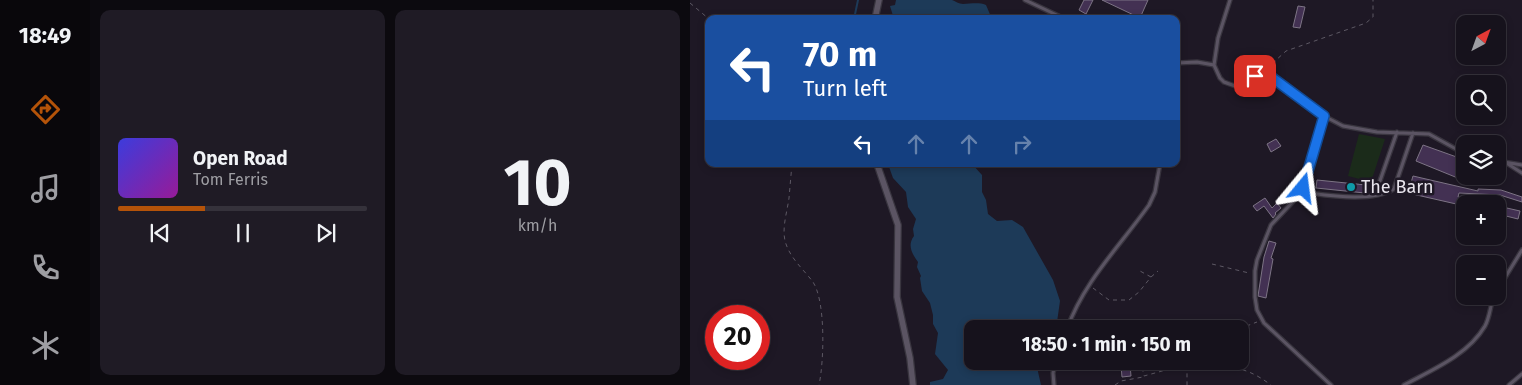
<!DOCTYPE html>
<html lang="en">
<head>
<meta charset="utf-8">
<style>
	:root { --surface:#16121c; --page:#1f1b25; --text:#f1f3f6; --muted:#9e9ea3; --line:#35323b; --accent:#b45309 }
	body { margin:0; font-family:"Fira Sans",sans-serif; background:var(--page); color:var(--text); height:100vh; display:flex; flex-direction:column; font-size:19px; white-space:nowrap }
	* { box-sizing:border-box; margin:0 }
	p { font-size:16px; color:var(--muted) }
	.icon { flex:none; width:28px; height:28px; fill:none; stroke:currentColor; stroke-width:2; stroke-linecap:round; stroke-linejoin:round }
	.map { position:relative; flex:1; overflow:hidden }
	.side { display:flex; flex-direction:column; gap:10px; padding:10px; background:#0c0a0f; width:600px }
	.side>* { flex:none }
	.top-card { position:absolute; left:15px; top:15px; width:475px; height:152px; border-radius:10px; box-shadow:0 2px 8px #0003,0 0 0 1px var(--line); background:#1a4fa0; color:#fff; overflow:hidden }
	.needle { width:32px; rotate:41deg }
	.fabs { position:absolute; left:766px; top:15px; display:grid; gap:10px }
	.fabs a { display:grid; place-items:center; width:50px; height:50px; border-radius:10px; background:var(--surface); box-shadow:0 2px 8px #0003,0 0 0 1px var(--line); font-size:25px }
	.speed { position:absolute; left:15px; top:305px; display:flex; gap:10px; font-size:25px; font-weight:700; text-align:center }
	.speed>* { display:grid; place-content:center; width:65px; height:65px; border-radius:50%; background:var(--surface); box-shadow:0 2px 8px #0003,0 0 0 1px var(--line); line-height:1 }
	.speed .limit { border:8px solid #d22; background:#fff; color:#111 }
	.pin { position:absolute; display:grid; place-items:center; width:42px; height:42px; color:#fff; margin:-21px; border-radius:10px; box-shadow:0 2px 8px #0006 }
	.me { position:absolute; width:55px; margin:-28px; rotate:16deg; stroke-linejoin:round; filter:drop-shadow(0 0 4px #0008) }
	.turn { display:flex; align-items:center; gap:18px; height:105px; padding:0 15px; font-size:22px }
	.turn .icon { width:65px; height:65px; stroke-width:2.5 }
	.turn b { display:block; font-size:35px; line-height:42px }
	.lanes { display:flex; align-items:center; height:48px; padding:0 15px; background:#0003; justify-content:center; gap:25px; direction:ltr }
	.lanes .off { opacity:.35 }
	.side .card { flex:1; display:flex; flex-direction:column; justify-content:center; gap:8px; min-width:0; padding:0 18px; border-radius:10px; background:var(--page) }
	.side .dial { align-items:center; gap:0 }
	.dial b { font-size:65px; line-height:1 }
	.song { display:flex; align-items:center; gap:15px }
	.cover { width:60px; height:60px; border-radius:8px; background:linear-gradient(135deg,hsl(240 70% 55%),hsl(300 70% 35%)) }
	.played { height:5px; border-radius:2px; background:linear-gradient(90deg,var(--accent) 35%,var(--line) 35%) }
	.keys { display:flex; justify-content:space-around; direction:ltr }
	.side .tiles { flex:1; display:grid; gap:10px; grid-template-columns:repeat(2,1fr) }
	.trip { position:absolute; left:274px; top:320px; width:285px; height:50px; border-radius:10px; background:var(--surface); box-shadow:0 2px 8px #0003,0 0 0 1px var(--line); font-weight:700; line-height:50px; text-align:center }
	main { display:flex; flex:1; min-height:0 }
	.dock { display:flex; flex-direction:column; width:90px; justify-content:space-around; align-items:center; background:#09070b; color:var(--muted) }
	.dock .icon { width:35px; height:35px }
	.dock .on { color:var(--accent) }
	.dock b { font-size:22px; color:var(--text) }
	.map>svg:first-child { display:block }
	.green { fill:#1b2b1a }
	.water { fill:#1d3a58 }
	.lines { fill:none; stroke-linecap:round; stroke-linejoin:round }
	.stream { stroke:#1d3a58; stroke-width:2 }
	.building { fill:#433153; stroke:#7d7485 }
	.service-casing { stroke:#39353f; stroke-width:5.5 }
	.minor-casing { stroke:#39353f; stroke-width:8 }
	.path { stroke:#5d5864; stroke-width:1; stroke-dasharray:4 4; stroke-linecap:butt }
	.service { stroke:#5b5463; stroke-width:3 }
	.minor { stroke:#5b5463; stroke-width:5.5 }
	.route-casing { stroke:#114b97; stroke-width:12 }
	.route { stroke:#1a73e8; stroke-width:9 }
	.culture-dot { fill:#0f9aa8; stroke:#1e1825; stroke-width:2 }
	.labels { text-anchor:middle; stroke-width:5; stroke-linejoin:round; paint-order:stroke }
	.poi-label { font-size:18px; fill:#e8e4ed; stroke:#1e1825; text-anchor:start }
</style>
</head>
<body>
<main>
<nav class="dock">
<b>18:49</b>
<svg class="icon on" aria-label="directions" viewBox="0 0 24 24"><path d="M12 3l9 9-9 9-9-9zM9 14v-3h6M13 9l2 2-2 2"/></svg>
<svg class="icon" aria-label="music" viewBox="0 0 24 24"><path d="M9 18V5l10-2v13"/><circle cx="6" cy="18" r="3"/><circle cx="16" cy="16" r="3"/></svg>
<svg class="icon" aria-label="phone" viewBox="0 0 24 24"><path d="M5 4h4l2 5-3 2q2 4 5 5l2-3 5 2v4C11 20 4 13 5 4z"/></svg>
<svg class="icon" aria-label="climate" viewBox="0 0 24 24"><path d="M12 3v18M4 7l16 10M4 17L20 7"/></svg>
</nav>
<section class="side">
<div class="tiles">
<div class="card">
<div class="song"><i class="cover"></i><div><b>Open Road</b><p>Tom Ferris</p></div></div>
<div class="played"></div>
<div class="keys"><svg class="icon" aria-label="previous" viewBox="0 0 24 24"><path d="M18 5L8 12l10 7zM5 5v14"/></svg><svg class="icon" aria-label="pause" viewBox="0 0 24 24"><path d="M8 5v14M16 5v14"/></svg><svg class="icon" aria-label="next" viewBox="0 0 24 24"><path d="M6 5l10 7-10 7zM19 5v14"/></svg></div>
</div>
<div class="card dial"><b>10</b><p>km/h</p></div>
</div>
</section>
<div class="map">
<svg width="832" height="385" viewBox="0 0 832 385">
	<rect width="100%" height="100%" fill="#1e1825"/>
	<path class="green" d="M669,134L695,139L681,182L658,176Z"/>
	<path class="water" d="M206,0C221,0 248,0 262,0C265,1 269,4 273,4C281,4 288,2 296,5L302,19H204L200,6L205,5Z
		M198,164H282L292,175V192L296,200L298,214L307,221L322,220L333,227L363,280L370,301L367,322L363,329H282V361H347L346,363L351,385H240V382L253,379L258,370L245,354L248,333L243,324V315L240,303L232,291L230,278L231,276L227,267L228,262C222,254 217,245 224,236L223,229L226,219L218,207L216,192L203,178Z"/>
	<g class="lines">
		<path class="stream" d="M164,19L168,0"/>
	</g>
	<path class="building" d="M394,0H403L396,14L389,10Z
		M412,0H458L450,18Z
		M608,6L615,7L610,28L603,27Z
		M586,139L591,146L581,152L577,144Z
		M733,145L775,160V176H783L780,183L726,161Z
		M723,176L788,191V189L811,190L832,197V202L810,195L769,193L768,197L788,202V204H775V206L718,193Z
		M627,180L676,185L675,193L626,188Z
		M575,198L582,208L587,203L591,208L585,213L586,214L583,218L574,206L567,211L563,206Z
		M808,206L830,211L828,219L808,214Z
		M579,241L586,243L581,258L583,259L576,298L568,296L574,257Z
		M440,365L441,376L432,377L431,366Z"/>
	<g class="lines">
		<defs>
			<path id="service" d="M335,0L375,19
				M540,0L528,38L524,65L530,78L534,82L545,86L552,85L565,76H580L634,116L653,126L687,132L739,134L775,154
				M486,63L507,62L524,65
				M634,116L612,192L581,225L567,260L565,271V297L567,310L574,323L641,385
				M808,161L832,165
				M818,164L832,173
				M612,192C637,195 681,203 704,189L723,133
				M685,195L707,132
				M808,289L832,250
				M377,329C394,281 430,246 459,205L465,192L470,164
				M364,385L363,373L366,361
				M714,385C742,370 778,355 795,326C800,317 800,306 804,296
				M819,385L832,374"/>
			<path id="minor" d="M185,19L189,0
				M187,164L208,225L207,297L220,358L223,385"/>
		</defs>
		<use href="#service" class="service-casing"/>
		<use href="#minor" class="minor-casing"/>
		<path class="path" d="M0,3L19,19
			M579,71L585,61L596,51L676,23L683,17V0
			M102,164C101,175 100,187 99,198C97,213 91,230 96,244C101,259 114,270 123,282C136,302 134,362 129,385
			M522,264L559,273
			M461,277L468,271
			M403,288L419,300H439L449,292L461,277L450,271
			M549,329L567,322
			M456,361L452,367L454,376L483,368L497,370V385
			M497,370C533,366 550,362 581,385
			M425,385L431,381L453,377"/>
		<use href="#service" class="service"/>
		<use href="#minor" class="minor"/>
	</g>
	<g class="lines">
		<defs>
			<path id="route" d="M565,76H580L634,116L613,188"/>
		</defs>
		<use href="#route" class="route-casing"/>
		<use href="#route" class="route"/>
	</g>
	<circle class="culture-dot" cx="661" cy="187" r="5"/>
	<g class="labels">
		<g class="poi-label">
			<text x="671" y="193">The Barn</text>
		</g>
	</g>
</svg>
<div class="fabs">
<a><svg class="needle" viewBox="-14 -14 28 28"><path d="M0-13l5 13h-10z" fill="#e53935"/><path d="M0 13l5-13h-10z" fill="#9e9ea3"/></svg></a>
<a><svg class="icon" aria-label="search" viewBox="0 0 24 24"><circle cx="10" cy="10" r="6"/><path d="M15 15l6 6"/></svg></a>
<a><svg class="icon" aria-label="layers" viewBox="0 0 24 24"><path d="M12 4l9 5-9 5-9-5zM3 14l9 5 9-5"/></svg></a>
<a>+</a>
<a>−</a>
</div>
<div class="speed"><div class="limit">20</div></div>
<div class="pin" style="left:565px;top:76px;background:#d93025"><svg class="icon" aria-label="arrive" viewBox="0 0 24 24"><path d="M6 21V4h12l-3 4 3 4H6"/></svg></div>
<svg class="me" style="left:613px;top:188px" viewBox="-20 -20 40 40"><path d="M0-17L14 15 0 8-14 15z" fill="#1a73e8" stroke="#fff" stroke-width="4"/></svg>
<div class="trip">18:50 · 1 min · 150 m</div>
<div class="top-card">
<div class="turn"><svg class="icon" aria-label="left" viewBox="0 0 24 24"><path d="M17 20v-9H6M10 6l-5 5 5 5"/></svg><div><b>70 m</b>Turn left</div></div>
<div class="lanes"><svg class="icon" aria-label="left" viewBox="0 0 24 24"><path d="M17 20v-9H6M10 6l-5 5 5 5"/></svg><svg class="icon off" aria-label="ahead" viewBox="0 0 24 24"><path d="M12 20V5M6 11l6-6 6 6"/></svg><svg class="icon off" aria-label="ahead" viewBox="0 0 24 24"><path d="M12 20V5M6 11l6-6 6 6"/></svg><svg class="icon off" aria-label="right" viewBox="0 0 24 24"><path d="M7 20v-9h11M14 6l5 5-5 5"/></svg></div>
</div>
</div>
</main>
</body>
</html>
